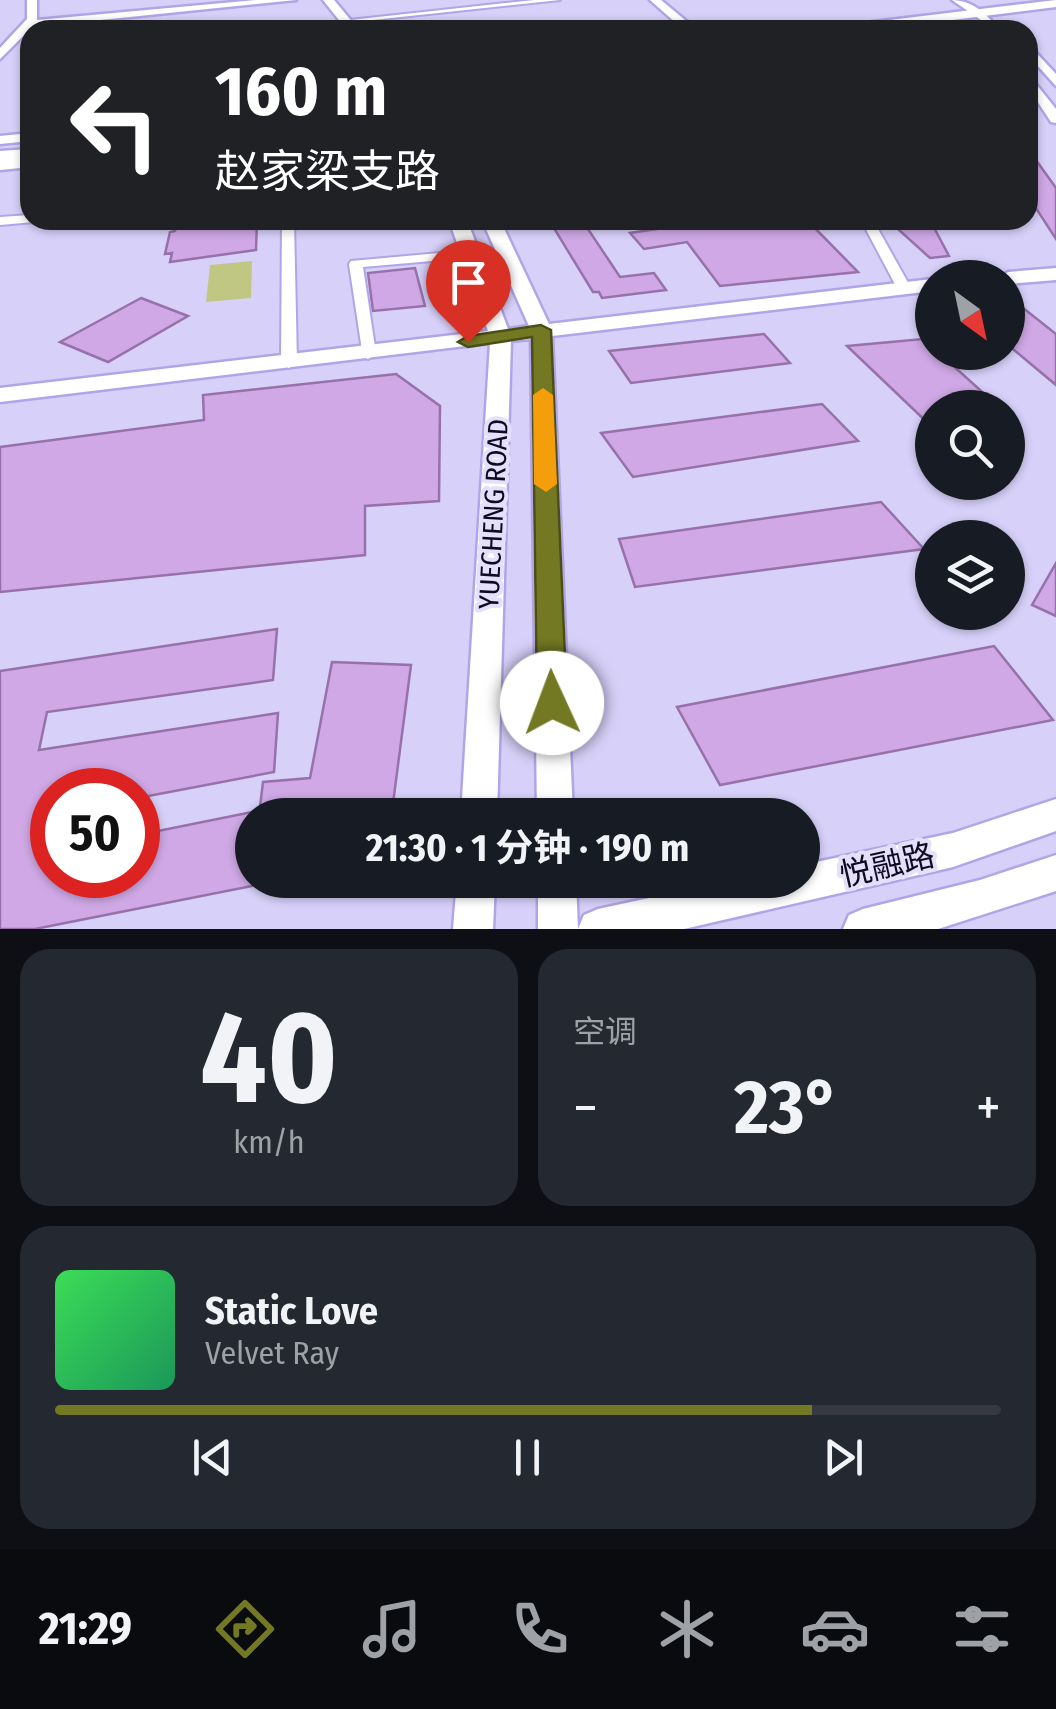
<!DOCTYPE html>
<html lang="zh">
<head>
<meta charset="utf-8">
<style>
	:root { --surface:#171b24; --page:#242831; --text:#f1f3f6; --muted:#9ea1a6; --line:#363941; --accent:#737923 }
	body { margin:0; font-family:"Fira Sans Condensed","Noto Sans SC",sans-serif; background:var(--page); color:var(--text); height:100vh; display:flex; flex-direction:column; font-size:38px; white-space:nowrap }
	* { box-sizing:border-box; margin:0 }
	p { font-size:32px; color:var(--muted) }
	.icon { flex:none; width:55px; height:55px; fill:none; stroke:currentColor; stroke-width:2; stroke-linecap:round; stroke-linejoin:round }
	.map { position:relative; height:929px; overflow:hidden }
	.sheet { display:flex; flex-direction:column; gap:20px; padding:20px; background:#0d0f14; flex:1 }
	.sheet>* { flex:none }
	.top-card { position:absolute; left:20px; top:20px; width:1018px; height:210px; border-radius:30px; box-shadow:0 2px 8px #0004; background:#202124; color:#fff; overflow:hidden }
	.needle { width:65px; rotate:147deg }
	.tools { position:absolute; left:915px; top:260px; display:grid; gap:20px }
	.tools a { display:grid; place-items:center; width:110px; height:110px; border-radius:50%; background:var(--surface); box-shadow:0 2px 8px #0004; font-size:50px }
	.speed { position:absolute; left:30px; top:768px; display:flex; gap:20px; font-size:50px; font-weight:700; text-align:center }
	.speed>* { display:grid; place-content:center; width:130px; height:130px; border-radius:50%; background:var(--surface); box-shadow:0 2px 8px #0004; line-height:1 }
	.speed .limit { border:15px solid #d22; background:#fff; color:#111 }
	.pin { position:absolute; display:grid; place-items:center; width:85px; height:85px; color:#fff; margin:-102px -42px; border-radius:50% 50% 50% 0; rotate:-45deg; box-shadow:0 0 10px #0007 }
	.pin .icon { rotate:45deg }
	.me { position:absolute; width:110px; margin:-55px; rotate:358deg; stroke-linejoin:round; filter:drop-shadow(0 0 8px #0008) }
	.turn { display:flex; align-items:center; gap:35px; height:210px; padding:0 30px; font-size:45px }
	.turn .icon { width:130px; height:130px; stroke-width:2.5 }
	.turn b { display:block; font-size:70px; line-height:85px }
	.big { font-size:75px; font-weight:700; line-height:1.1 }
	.sheet .widget { flex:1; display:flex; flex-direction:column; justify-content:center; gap:15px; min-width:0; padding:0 35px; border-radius:30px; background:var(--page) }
	.sheet .dial { align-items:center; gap:0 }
	.dial b { font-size:130px; line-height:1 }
	.song { display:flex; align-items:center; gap:30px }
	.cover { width:120px; height:120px; border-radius:15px; background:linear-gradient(135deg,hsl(130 70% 55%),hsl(150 70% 35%)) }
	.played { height:10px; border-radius:5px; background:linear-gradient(90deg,var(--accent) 80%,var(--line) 80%) }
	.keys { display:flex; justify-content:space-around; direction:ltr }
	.heat { display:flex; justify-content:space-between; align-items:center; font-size:55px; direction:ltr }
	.sheet .tiles { flex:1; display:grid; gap:20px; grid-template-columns:1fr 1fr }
	.widget:last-child { grid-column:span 2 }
	.trip { position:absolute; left:235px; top:798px; width:585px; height:100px; border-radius:50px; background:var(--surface); box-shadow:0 2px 8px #0004; font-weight:700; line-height:100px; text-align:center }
	.menu { display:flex; height:160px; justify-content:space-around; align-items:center; background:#090b0e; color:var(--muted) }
	.menu .icon { width:70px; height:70px }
	.menu .on { color:var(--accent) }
	.menu b { font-size:45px; color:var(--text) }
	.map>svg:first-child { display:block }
	.green { fill:#c0c782 }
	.building { fill:#cfa8e5; stroke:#9671aa; stroke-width:2.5 }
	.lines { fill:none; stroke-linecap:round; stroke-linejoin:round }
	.street-casing { stroke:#b2a5e7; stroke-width:4 }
	.secondary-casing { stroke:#b2a5e7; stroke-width:5 }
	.primary-casing { stroke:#b2a5e7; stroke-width:5 }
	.street { fill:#fff; fill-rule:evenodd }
	.secondary { fill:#fff; fill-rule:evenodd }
	.primary { fill:#fff; fill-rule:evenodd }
	.route { fill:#737923; stroke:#4b4f17; stroke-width:2.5 }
	.slow { fill:#f59e0b }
	.labels { text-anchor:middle; stroke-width:8; stroke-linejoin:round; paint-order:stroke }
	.street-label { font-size:28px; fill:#100a21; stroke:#e4dffb }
	.near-street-label { font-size:32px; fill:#100a21; stroke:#e4dffb }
</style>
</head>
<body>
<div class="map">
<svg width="1056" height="929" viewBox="0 0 1056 929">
	<rect width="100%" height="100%" fill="#d7d0f9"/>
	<path class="green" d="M252,261L251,298L206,302L210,265Z"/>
	<path class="building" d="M1028,149L1056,188V239L1028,196Z
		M243,220H257L256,250L170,262L172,253L165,254L170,232L175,231L176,225Z
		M549,220H582L620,277L654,273L666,290L602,298L599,292H593Z
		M717,220H807L858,272L720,286L687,242L644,249L630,233Z
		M888,220H930L949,256L930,258Z
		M415,268L425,306L373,311L368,273Z
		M1008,296L1056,334V385L1008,345Z
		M141,298L188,316L108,362L60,342Z
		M764,334L790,363L631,383L609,351Z
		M923,339L932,347V352H938L1000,408H932V427L847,346Z
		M396,374L440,406L439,501L365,506V555L0,592V447L204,420L203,395Z
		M822,404L858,441L633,477L601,433Z
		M881,502L924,549L635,587L619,539Z
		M1056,563V616L1032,605Z
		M277,629L273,680L47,712L39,750L278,713L274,772L138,798V790H52V875H138V835L252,812V886L35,929H0V671Z
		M994,646L1053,720L720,785L677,707Z
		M332,662L411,665L392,811H371V815H259L263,782L310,778Z"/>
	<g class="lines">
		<defs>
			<path id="street" d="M534,0H560L345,23L341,21Z
				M30,215V220L34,222L0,225V217Z
				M282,220H294L297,363L289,368L281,363Z
				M861,220H873L911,288L909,291H899L897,288Z
				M473,250L478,251V257L363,267L376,354L368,359L363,357L349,264L351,261Z"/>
			<path id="secondary" d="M27,0H37V20L257,0H296L32,27L0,59V48L27,19Z
				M323,0H334L359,30H347Z
				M650,0H661L697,30H684Z
				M952,0C972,0 987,14 999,30H987L981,20Z
				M1028,44L1056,74V86L1028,55Z
				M1028,74L1056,109V123L1051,122L1028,87Z
				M30,133V141L0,144V136Z
				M30,157V167L0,170V160Z
				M449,220H467L508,329L529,326L482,220H500L549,324L932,279V291L552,336L573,815H537L531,339L511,341L497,815H461L490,343L0,402V388L488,331Z
				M1056,268V280L1008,284V278H999L1008,272Z
				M1056,799V831L953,867L684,929H578L584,915L598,909L733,880H802V865L953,833Z
				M1056,855V891L938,929H843L849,915L863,909L980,880Z
				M457,880H495L493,929H453Z
				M538,880H576L578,929H538Z"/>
			<path id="primary" d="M1056,0V7L872,30H833L840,26Z
				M30,149V159L0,163V151Z"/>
		</defs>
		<use href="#street" class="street-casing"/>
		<use href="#secondary" class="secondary-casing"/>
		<use href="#primary" class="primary-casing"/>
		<use href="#street" class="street"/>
		<use href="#secondary" class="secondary"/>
		<use href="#primary" class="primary"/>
	</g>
	<path class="route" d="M541,325L551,330L567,703L562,712L552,715L541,712L537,703L532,337L468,347L458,342L468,336Z"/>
	<path class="slow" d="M543,388L553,395L557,484L546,492L534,484L533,395Z"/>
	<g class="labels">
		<g class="street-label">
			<text transform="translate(493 514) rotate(-87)" y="10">YUECHENG ROAD</text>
		</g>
		<g class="near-street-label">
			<text transform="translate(887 865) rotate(-13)" y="11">悦融路</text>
		</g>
	</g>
</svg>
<div class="tools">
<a><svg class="needle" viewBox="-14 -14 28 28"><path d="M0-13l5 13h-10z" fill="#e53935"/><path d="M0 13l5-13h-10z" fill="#9ea1a6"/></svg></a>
<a><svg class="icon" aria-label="search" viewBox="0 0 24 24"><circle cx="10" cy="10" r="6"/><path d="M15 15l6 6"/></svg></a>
<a><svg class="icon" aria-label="layers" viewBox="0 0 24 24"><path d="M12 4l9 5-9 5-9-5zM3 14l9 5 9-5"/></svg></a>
</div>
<div class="speed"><div class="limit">50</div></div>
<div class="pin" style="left:468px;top:342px;background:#d93025"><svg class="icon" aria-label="arrive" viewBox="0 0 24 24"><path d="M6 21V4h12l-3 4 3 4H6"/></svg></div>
<svg class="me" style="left:552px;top:703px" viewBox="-20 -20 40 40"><circle r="19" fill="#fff"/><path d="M0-13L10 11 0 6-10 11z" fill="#737923"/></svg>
<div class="trip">21:30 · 1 分钟 · 190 m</div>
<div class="top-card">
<div class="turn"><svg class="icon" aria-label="left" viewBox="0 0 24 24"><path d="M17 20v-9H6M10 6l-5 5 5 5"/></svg><div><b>160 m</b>赵家梁支路</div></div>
</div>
</div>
<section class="sheet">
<div class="tiles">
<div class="widget dial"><b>40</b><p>km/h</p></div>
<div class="widget"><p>空调</p>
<div class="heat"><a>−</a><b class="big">23°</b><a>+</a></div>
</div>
<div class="widget">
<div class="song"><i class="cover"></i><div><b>Static Love</b><p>Velvet Ray</p></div></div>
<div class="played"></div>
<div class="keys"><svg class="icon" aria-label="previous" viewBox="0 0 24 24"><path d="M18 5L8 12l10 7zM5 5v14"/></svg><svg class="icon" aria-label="pause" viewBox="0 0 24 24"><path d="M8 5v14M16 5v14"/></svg><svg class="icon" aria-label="next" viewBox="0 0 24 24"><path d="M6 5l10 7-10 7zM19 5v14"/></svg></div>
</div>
</div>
</section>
<nav class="menu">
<b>21:29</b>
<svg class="icon on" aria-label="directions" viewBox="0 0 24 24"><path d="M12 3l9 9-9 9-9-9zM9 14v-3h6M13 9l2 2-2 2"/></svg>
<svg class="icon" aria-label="music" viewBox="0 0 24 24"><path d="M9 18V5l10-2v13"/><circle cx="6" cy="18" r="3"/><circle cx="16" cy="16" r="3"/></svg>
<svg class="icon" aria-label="phone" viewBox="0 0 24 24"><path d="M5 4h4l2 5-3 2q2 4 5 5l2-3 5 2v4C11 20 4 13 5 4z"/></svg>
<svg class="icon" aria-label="climate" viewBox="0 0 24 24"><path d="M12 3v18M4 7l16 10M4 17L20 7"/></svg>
<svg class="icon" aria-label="car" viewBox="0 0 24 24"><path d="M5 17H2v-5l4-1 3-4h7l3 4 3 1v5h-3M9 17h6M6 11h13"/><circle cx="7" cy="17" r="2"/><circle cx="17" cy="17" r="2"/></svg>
<svg class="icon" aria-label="filters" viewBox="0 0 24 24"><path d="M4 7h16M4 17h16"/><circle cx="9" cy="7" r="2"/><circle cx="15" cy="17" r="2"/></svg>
</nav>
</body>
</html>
